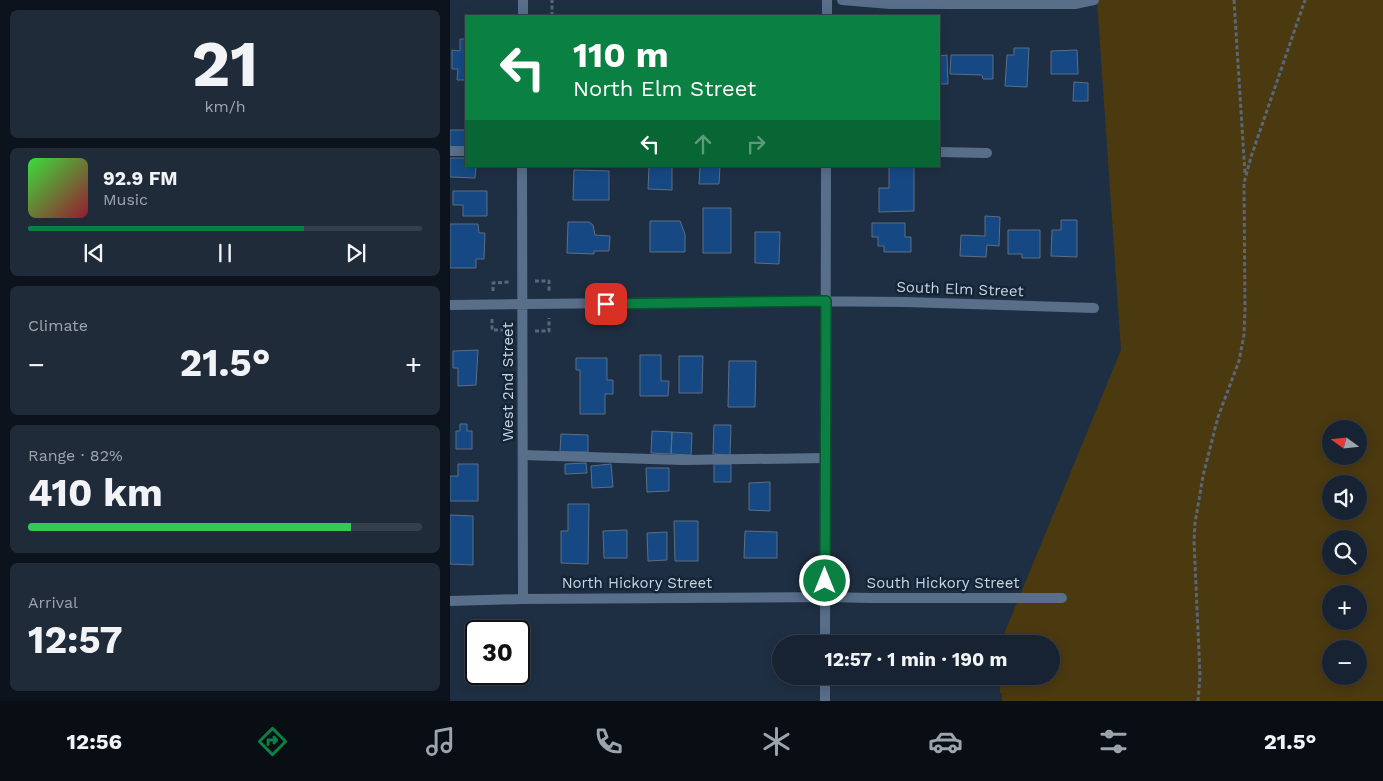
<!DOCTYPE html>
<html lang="en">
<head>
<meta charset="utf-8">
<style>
	:root { --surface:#172332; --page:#202b3a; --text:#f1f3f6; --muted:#9ea4ac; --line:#36404d; --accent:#0b8043 }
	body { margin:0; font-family:"Work Sans",sans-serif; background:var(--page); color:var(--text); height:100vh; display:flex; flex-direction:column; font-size:19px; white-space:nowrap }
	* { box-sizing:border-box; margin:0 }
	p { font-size:16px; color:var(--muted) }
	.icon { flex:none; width:28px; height:28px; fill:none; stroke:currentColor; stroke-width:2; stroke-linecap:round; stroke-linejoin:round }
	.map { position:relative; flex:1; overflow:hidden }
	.panel { display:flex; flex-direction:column; gap:10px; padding:10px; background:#0d131c; width:450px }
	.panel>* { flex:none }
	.banner { position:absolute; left:15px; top:15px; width:475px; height:152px; border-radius:0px; box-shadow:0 2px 12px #0003,0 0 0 1px var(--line); background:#0b8043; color:#fff; overflow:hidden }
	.needle { width:32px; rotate:285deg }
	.fabs { position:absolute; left:872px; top:420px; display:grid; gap:10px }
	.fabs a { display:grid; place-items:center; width:45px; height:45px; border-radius:50%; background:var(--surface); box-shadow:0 2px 12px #0003,0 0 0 1px var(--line); font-size:25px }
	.speed { position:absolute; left:15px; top:620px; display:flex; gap:10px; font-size:25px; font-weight:700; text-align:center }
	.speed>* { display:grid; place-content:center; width:65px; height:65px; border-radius:50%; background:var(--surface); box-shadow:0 2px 12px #0003,0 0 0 1px var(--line); line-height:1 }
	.speed .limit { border:2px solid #111; border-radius:8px; background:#fff; color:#111 }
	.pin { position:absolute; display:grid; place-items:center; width:42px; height:42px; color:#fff; margin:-21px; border-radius:10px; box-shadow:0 2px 8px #0006 }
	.me { position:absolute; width:55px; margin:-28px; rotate:0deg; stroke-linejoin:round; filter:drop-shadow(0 0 4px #0008) }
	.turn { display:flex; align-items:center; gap:18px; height:105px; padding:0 25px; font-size:22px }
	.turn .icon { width:65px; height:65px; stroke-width:2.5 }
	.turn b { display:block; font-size:35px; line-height:42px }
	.lanes { display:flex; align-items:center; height:48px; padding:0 25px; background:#0003; justify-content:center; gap:25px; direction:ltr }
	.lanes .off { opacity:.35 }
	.big { font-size:38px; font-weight:700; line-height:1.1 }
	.panel .widget { flex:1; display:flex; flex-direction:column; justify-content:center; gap:8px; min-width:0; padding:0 18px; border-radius:8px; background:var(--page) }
	.panel .dial { align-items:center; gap:0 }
	.dial b { font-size:65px; line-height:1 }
	.song { display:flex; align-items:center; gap:15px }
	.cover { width:60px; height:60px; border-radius:8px; background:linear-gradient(135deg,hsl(120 70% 55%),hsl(350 70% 35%)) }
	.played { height:5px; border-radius:2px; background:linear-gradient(90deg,var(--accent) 70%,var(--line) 70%) }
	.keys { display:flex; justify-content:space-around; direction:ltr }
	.heat { display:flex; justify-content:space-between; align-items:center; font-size:28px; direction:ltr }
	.charge { height:8px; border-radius:4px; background:linear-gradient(90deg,#34c759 82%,var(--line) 0) }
	.trip { position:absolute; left:322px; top:635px; width:288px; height:50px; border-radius:25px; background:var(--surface); box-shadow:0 2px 12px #0003,0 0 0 1px var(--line); font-weight:700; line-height:50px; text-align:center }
	.menu { display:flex; height:80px; justify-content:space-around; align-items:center; background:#090e14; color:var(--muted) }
	.menu .icon { width:35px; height:35px }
	.menu .selected { color:var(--accent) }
	.menu b { font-size:22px; color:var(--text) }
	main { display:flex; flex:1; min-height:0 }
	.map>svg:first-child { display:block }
	.green { fill:#4b3910; fill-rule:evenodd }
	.building { fill:#164983; stroke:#5b6e85 }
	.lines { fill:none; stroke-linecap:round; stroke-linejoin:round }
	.path { stroke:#5a6779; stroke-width:3; stroke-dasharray:4 2.5; stroke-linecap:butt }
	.lane { stroke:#586e89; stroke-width:10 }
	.street { stroke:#586e89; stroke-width:10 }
	.route-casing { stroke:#07532c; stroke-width:12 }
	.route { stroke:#0b8043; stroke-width:9 }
	.labels { text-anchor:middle; stroke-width:5; stroke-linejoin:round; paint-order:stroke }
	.street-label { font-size:15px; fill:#cad4e1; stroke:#152538 }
</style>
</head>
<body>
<main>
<section class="panel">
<div class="widget dial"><b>21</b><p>km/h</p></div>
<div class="widget">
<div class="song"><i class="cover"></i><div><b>92.9 FM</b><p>Music</p></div></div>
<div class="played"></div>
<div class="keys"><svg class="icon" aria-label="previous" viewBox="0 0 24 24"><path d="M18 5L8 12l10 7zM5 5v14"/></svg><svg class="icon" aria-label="pause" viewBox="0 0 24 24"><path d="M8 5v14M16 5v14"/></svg><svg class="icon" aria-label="next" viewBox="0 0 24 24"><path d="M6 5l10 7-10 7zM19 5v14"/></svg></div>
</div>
<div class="widget"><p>Climate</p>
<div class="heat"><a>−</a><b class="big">21.5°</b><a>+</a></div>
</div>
<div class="widget"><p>Range · 82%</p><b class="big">410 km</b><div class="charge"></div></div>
<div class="widget"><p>Arrival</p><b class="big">12:57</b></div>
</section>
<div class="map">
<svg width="933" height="701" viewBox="0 0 933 701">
	<rect width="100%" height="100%" fill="#1f2f43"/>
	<path class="green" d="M647,0H933V701H552V693H550V676H601V644H552V639L671,350ZM881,429H909V456H881ZM881,484H909V511H881ZM881,539H909V566H881ZM881,594H909V621H881ZM881,649H909V676H881Z"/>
	<path class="building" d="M10,39H16V80H7L8,69H2V50L10,51Z
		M564,48H579L577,87L555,86L557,55H564Z
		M627,50L628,74H601V51Z
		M497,55L498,84H489V56Z
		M501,55H543V79H533L532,75L500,74Z
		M624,82L638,83V101H623Z
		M0,130H16V147H0Z
		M0,158H16V166H26L25,178L0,177Z
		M199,166H222V190L198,189Z
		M250,166H270L269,184H249Z
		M439,166H464V211L429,212V188H439Z
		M124,170L159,171V200H123Z
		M3,191H37V216H13V205H3Z
		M253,208H281V253H253Z
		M535,216L550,217L549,246L537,245L536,257L510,256L511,235L535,236Z
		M611,220H627V257L601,256L602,230H611Z
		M200,221H230L235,234V252H200Z
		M118,222H139L143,225L145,235L160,236L159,251H144V254L117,253Z
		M422,223H455V237H461V252H434V246H428V237H422Z
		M0,224H28L29,233H35L34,259H26V268H0Z
		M558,230H590V258H572V254H558Z
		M305,232H330L329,264L305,263Z
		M28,350L26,385L8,386V368H3V351Z
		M190,355H211V381H219L218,396H190Z
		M229,356H253L252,393H229Z
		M126,358H157V380H163V394H155V414H130V370H126Z
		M279,361H306L305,407H278Z
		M10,424H17V431H22V449H6V431H10Z
		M264,425H281L280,455L263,454Z
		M202,431L222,432L221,454L201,453Z
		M222,432L242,433L241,455L221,454Z
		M111,434L138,435V452H110Z
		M136,463L137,473L115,474V464Z
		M8,464H28V501H0V476H8Z
		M161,464L163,487L142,488L141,466Z
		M264,464H281V482H264Z
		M196,468H219V491L197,492Z
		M320,482V511L299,510V483Z
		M118,504H139L138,564L111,563V531H118Z
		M0,515L23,516V565L0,564Z
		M224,521H248V561H225Z
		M177,530V558H154L153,531Z
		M295,531L327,532V558H294Z
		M217,532V560L198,561L197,533Z"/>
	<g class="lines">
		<path class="path" d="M784,0L795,174
			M102,16V0
			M85,281H99V292
			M43,291V283L59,282
			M42,319V330H57
			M85,331H99V318
			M748,701L750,676L744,541L745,523L753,476L768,417L789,361L794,335L795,310L794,183L801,157L855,0"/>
		<path class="lane" d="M0,151H16
			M489,152L537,153
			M73,455L233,460L376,458"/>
		<path class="street" d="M73,0V16
			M392,0L440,4H625L644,0
			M377,16V0
			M72,166L73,599
			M0,305L349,301L456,302L644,308
			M0,601L73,599L375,597L422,598H612
			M375,644L376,166
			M375,676V701"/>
	</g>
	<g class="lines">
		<defs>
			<path id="route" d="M156,304L376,301L375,581"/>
		</defs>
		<use href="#route" class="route-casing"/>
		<use href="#route" class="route"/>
	</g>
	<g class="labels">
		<g class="street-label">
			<text transform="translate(510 289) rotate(2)" y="5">South Elm Street</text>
			<text transform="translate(58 382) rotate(-90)" y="5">West 2nd Street</text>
			<text x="187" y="588">North Hickory Street</text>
			<text x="493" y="588">South Hickory Street</text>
		</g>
	</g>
</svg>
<div class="fabs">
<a><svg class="needle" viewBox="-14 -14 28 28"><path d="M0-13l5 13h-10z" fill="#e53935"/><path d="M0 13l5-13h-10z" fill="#9ea4ac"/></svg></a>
<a><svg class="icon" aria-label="sound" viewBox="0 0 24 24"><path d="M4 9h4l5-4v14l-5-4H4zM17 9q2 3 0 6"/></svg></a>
<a><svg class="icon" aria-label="search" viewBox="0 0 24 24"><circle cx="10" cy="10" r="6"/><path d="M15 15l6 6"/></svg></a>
<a>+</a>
<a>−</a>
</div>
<div class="speed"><div class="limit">30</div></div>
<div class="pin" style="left:156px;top:304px;background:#d93025"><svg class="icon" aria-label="arrive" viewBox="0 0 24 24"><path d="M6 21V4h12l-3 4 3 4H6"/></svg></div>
<svg class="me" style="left:375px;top:581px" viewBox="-20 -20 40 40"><circle r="17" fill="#0b8043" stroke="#fff" stroke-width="3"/><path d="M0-11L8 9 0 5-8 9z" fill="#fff"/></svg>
<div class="trip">12:57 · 1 min · 190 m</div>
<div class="banner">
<div class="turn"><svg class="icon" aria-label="left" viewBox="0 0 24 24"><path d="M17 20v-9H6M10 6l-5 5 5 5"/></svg><div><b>110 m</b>North Elm Street</div></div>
<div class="lanes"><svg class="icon" aria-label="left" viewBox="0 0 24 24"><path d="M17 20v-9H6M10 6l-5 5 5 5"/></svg><svg class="icon off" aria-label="ahead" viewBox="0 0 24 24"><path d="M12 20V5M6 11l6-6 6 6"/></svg><svg class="icon off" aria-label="right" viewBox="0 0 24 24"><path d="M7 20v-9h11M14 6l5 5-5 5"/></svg></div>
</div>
</div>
</main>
<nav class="menu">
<b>12:56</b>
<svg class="icon selected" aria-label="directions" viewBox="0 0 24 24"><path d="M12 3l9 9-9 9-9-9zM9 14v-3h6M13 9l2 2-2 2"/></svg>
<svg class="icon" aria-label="music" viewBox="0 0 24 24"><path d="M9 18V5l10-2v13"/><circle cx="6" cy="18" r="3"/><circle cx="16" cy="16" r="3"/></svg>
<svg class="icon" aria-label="phone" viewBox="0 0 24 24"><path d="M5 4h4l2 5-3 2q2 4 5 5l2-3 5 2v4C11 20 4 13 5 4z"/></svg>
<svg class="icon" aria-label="climate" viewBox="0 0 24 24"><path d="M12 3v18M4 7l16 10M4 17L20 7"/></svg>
<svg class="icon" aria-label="car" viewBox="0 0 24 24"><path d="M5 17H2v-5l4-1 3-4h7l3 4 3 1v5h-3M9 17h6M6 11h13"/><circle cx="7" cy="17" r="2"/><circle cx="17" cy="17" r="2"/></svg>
<svg class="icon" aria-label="filters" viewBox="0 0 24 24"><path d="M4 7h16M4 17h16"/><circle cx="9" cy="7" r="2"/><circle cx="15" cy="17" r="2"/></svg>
<b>21.5°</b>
</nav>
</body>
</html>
